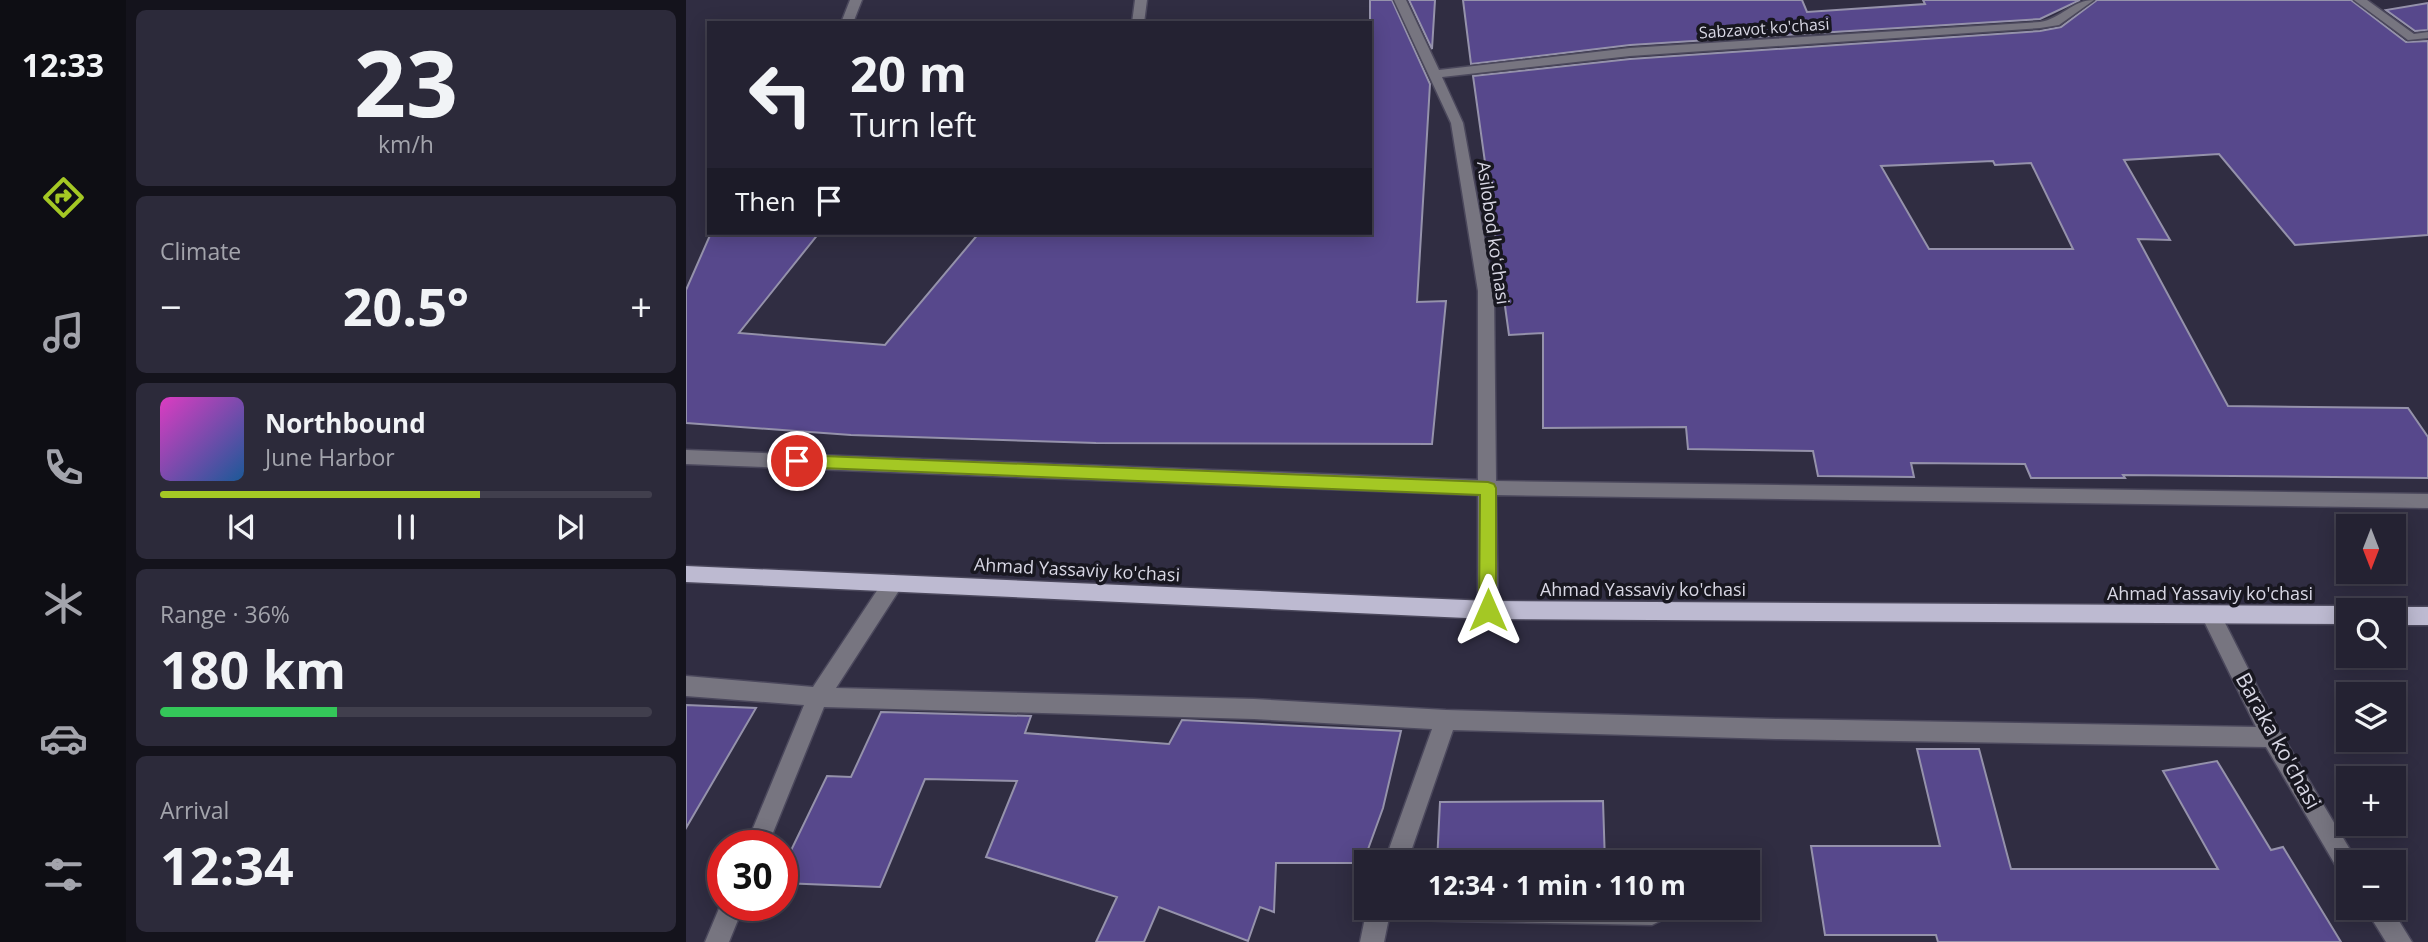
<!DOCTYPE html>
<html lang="en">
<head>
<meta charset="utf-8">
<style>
	:root { --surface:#242232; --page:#2c2a3a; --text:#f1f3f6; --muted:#a3a4ac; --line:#413f4d; --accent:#a4c824 }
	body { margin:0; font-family:"Open Sans",sans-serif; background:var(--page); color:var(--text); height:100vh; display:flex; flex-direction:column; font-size:26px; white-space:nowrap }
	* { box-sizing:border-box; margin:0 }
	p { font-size:23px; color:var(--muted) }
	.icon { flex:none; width:38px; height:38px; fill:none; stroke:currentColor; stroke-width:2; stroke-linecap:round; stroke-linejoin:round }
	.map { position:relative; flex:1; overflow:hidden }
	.sheet { display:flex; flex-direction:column; gap:10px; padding:10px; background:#14131c; width:560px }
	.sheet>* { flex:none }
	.hud { position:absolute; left:21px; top:21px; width:665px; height:214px; border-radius:0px; box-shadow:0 4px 18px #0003,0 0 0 2px var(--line); background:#242232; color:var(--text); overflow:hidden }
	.needle { width:46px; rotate:180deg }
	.fabs { position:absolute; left:1650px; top:514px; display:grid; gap:14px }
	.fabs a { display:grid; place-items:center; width:70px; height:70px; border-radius:0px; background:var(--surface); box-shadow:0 4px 18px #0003,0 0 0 2px var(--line); font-size:35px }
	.speed { position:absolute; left:21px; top:830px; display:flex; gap:14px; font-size:35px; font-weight:700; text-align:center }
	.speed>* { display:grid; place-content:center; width:91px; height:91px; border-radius:50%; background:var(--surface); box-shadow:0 4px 18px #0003,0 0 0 2px var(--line); line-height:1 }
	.speed .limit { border:10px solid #d22; background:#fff; color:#111 }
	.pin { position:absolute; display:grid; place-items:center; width:60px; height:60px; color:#fff; margin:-30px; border:4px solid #fff; border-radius:50%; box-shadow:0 2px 7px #0007 }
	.me { position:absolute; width:77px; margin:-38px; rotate:0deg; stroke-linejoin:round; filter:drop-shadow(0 0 5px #0008) }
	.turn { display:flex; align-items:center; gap:24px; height:147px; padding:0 28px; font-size:32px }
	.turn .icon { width:91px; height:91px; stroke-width:2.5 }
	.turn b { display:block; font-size:49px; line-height:60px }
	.then { display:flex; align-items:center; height:66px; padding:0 28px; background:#0003; gap:14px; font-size:26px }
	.big { font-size:52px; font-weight:700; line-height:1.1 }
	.sheet .widget { flex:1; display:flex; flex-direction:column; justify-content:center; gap:10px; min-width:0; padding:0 24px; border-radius:10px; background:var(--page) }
	.sheet .dial { align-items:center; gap:0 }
	.dial b { font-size:91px; line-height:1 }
	.song { display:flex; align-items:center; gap:21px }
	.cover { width:84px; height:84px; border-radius:10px; background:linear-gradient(135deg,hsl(310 70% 55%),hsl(210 70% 35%)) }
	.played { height:7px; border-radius:4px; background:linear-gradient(90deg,var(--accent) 65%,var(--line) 65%) }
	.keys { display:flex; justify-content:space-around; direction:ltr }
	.heat { display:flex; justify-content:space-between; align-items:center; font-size:38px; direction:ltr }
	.charge { height:10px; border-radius:5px; background:linear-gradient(90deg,#34c759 36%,var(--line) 0) }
	.trip { position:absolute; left:668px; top:850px; width:406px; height:70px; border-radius:0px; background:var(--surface); box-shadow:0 4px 18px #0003,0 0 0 2px var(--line); font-weight:700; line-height:70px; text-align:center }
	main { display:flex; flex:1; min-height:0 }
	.menu { display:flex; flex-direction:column; width:126px; justify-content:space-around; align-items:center; background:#0e0e14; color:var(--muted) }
	.menu .icon { width:49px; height:49px }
	.menu .current { color:var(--accent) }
	.menu b { font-size:32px; color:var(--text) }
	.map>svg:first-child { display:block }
	.building { fill:#57488c; stroke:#9592ab; stroke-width:2; fill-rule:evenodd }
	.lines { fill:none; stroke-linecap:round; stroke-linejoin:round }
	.minor-casing { stroke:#4b485c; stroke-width:3 }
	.major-casing { stroke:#4b485c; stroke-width:3 }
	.minor { fill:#777580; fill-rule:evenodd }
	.major { fill:#bdbad1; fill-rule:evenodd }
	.route { fill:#a4c824; stroke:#6b8217; stroke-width:2 }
	.labels { text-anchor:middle; stroke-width:7; stroke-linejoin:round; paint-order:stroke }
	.far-street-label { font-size:16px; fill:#d8d7e4; stroke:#181720 }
	.street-label { font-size:18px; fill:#d8d7e4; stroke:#181720 }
	.near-street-label { font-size:21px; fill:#d8d7e4; stroke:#181720 }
</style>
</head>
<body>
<main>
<nav class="menu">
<b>12:33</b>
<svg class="icon current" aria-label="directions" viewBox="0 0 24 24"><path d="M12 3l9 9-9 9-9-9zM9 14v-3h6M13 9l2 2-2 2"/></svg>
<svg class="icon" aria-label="music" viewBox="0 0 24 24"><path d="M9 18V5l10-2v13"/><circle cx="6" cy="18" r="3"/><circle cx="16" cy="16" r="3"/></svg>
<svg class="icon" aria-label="phone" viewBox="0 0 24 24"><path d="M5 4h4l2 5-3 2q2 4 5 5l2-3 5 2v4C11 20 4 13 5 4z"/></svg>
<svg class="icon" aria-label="climate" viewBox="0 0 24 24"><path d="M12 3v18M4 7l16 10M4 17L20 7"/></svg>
<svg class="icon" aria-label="car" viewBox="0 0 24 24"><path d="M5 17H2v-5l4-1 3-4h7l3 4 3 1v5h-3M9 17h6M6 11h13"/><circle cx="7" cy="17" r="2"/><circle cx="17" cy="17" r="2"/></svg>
<svg class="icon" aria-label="filters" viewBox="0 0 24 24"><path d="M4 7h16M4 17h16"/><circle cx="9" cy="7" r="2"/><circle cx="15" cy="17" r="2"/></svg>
</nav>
<section class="sheet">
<div class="widget dial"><b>23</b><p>km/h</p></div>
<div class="widget"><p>Climate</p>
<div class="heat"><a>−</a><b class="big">20.5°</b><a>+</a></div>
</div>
<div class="widget">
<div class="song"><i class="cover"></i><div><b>Northbound</b><p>June Harbor</p></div></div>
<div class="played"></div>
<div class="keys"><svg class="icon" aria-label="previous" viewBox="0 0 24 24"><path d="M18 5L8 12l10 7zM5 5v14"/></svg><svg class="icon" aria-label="pause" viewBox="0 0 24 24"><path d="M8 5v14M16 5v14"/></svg><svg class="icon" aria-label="next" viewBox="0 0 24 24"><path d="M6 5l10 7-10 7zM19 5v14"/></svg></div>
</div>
<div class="widget"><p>Range · 36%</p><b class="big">180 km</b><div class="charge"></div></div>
<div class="widget"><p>Arrival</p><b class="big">12:34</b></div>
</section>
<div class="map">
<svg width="1742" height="942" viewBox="0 0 1742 942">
	<rect width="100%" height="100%" fill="#302d42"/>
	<path class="building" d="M684,0H706L744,84L731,302L760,301L746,444L410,443L165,435L0,423V290L25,233H133L53,333L199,345L293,233H684Z
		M723,0H749L746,49Z
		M777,0H1116L1121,12L1239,4L1237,0H1394L1354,19L944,45L785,64Z
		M1411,0H1665L1720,42L1742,41V235L1609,245L1533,154L1438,160L1484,240L1452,239L1542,406L1722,408L1742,437V478L1437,475L1439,478H1345L1339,464L1225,463L1228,477L1132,476L1127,451L1002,449L1000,427L857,428V333L823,335L787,76L944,59L1354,31L1375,27ZM1307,161L1309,165L1345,163L1387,249H1243L1195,166Z
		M1742,3V30L1729,31L1700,10Z
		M0,705L70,708L0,828Z
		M195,712L345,716L339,733L483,744L496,720L715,731L697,808L677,863H590L588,912L574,907L562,941L473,907L458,942H410L431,897L300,857L331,781L239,779L194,887L96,883V869L141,776L165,777Z
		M1231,749H1293L1325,869H1532L1477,771L1531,761L1585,850L1597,847L1655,942H1252L1250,935H1139L1125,846H1254Z
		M917,801L919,863H751L754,802Z"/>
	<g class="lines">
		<defs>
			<path id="minor" d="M164,0H176L167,23H155Z
				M449,0H461L458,23H446Z
				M708,0H720L753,70L944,48L1354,22C1375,19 1386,0 1408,0L1373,25L1354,28L944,56L756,77L777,123L808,291L810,481L1742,494V508L810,495L812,610L809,616L802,619L795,616L792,610V495L0,464V450L792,480V291L765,123Z
				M1668,0H1681L1728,34L1742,32V38L1722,40Z
				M207,575L214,577L217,583L214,589L150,688L568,699L760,710L1090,719L1570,727L1515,615L1518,609L1525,606L1532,609L1593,730L1672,863H1662V876L1654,873L1580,747L1090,739L767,730L721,863H698L746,729L568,719L138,707L82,845H60L118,705L0,696V676L127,687L200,577Z
				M37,899V905H58L43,942H19Z
				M681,908H705L698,942H674Z
				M707,908H976L978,913L974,921L966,925L719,920L711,916Z
				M1679,908H1705L1726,942H1700Z"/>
			<path id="major" d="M0,566L802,601L1662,606L1670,611H1662V624L802,619L0,582Z
				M1708,607H1742V625H1708V611H1701Z"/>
		</defs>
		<use href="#minor" class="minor-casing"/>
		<use href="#major" class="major-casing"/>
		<use href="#minor" class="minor"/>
		<use href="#major" class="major"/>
	</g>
	<path class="route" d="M111,455L802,482L808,484L810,488V610L808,616L802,618L795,616L793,610L794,495L111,467L103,461Z"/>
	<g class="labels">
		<g class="far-street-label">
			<text transform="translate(1078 28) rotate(-4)" y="6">Sabzavot ko'chasi</text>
		</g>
		<g class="street-label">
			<text transform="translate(807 233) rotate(82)" y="6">Asilobod koʻchasi</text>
			<text transform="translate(391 570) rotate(3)" y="6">Ahmad Yassaviy ko'chasi</text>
			<text x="957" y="596">Ahmad Yassaviy ko'chasi</text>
			<text x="1524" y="600">Ahmad Yassaviy ko'chasi</text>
		</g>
		<g class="near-street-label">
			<text transform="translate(1592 741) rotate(61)" y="7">Baraka ko'chasi</text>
		</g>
	</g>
</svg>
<div class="fabs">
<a><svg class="needle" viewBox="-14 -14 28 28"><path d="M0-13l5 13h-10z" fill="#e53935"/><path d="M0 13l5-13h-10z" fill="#a3a4ac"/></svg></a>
<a><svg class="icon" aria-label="search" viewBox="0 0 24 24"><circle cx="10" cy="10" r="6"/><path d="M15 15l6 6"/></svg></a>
<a><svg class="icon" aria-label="layers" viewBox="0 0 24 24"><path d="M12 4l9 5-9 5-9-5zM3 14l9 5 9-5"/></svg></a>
<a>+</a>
<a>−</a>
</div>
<div class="speed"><div class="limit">30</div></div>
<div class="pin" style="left:111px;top:461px;background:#d93025"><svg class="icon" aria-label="arrive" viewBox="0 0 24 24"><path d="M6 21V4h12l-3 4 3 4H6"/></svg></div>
<svg class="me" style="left:802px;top:610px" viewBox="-20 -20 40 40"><path d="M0-17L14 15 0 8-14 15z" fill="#a4c824" stroke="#fff" stroke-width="4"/></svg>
<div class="trip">12:34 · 1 min · 110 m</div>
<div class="hud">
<div class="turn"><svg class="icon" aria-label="left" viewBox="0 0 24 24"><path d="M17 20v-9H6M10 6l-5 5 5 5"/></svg><div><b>20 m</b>Turn left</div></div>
<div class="then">Then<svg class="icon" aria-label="arrive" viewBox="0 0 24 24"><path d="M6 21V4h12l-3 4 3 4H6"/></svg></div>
</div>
</div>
</main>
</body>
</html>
